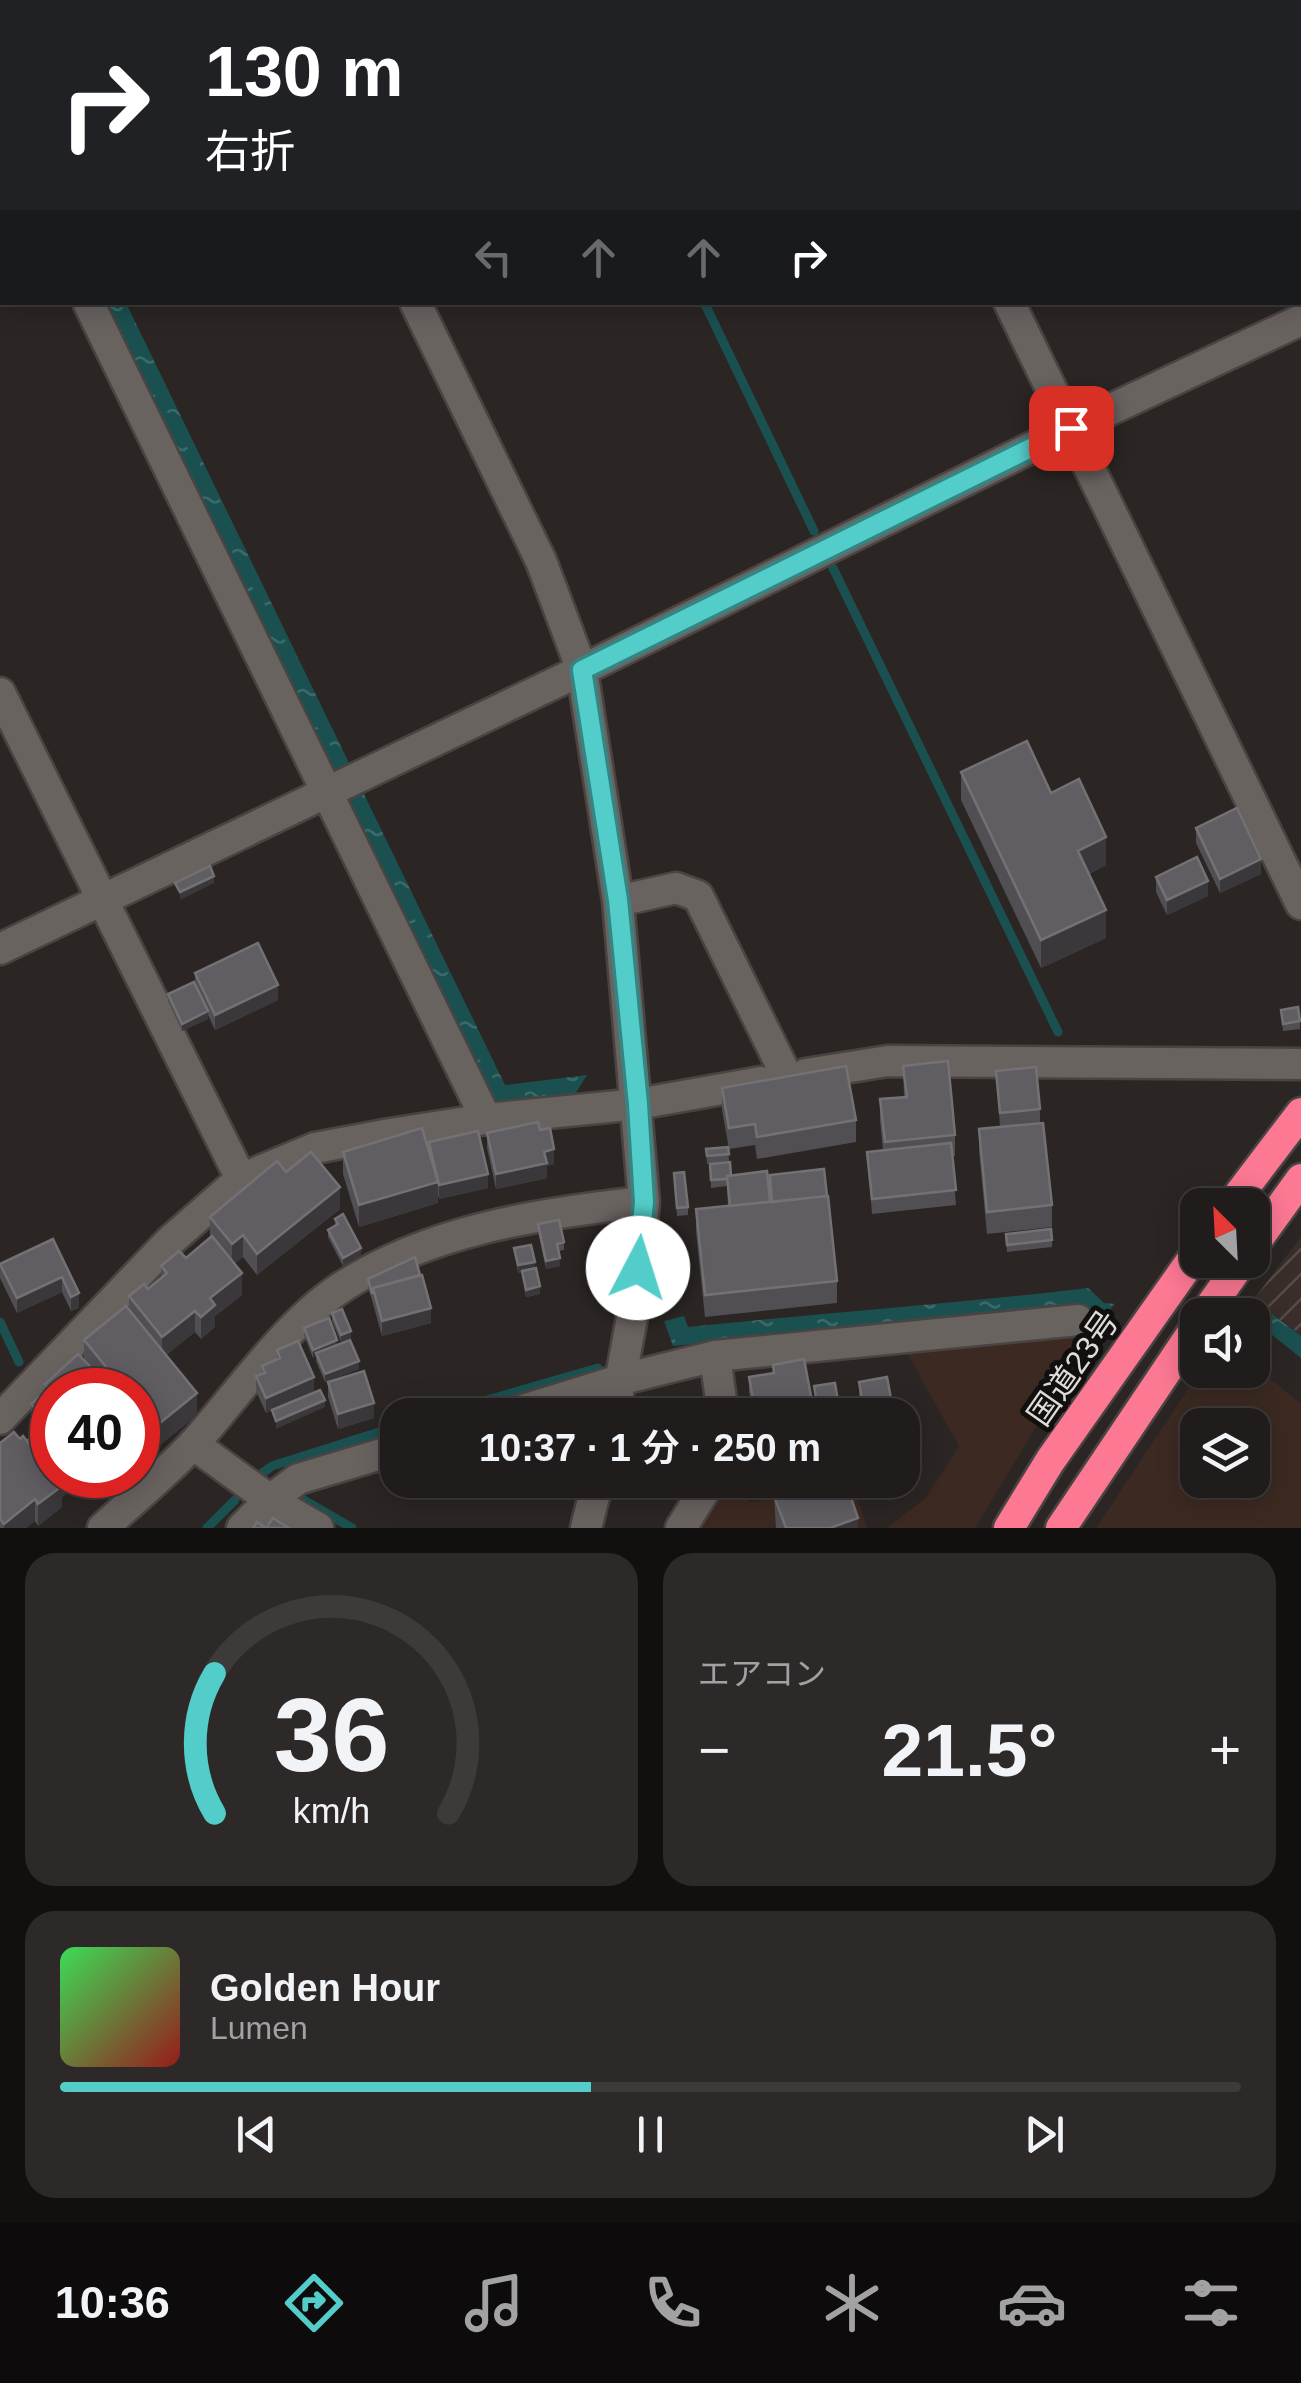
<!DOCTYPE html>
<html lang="ja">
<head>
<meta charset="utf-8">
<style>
	:root { --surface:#201c1b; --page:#2d2928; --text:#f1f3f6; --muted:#a2a1a3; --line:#3d3a3a; --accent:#53cdc9 }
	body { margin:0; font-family:Arial,"Noto Sans JP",sans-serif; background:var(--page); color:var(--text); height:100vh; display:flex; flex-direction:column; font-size:38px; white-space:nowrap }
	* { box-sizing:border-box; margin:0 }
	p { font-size:32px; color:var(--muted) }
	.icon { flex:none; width:55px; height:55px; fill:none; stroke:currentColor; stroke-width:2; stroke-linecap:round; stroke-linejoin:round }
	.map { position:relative; height:1528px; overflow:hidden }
	.panel { display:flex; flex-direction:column; gap:25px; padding:25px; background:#120f0f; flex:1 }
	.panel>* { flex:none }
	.top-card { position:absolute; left:0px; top:0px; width:1302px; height:305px; box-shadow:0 5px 25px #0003,0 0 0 2px var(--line); background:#202124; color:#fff; overflow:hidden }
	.needle { width:65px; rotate:336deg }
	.buttons { position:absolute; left:1180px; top:1188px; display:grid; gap:20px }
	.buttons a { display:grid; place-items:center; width:90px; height:90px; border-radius:20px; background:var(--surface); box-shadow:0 5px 25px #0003,0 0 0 2px var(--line); font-size:50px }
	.speed { position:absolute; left:30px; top:1368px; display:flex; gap:20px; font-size:50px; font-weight:700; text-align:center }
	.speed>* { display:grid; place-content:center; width:130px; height:130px; border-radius:50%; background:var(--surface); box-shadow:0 5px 25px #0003,0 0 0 2px var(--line); line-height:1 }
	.speed .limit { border:15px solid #d22; background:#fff; color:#111 }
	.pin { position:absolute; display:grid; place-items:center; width:85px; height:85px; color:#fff; margin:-42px; border-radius:20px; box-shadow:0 5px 15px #0006 }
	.me { position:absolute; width:110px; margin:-55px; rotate:5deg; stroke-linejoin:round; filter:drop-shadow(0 0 8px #0008) }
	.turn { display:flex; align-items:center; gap:35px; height:210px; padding:0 40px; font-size:45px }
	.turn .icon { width:130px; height:130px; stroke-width:2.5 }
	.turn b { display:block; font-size:70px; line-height:85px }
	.lanes { display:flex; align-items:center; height:95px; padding:0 40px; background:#0003; justify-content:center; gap:50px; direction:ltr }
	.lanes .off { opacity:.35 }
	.big { font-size:75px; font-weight:600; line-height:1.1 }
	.panel .widget { flex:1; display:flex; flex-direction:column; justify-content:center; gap:15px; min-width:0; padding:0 35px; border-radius:30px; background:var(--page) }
	.panel .dial { align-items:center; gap:0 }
	.dial svg { height:260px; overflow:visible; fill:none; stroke:var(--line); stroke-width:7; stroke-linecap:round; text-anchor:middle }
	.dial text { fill:var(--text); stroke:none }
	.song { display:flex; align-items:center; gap:30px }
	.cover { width:120px; height:120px; border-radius:15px; background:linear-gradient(135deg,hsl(130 70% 55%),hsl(0 70% 35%)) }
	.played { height:10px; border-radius:5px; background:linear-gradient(90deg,var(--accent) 45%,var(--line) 45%) }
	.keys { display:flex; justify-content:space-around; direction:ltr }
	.heat { display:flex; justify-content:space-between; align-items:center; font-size:55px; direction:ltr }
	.panel .tiles { flex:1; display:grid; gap:25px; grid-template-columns:1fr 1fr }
	.widget:last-child { grid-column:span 2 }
	.trip { position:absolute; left:380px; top:1398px; width:540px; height:100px; border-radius:30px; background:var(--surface); box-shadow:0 5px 25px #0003,0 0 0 2px var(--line); font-weight:600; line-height:100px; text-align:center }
	.tabs { display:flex; height:160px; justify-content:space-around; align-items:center; background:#0d0b0b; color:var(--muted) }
	.tabs .icon { width:70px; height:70px }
	.tabs .on { color:var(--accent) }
	.tabs b { font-size:45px; color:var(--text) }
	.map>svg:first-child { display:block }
	.commercial { fill:#3c2a22; fill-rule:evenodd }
	.industrial { fill:url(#industrial-furrows) }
	.water { fill:url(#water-ripples) }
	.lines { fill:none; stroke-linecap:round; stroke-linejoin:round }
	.stream { stroke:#1b5051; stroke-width:9 }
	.minor-casing { stroke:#494442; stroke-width:35 }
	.highway-casing { stroke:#494442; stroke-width:35 }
	.minor { stroke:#696360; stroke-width:30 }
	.highway { stroke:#fc7893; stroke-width:30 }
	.wall { fill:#514f54 }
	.shaded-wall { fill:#3b383b }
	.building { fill:#605e62; stroke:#747175; stroke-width:2.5 }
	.route-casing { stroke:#368583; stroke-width:25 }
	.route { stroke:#53cdc9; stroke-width:18 }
	.labels { text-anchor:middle; stroke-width:10; stroke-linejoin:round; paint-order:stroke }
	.street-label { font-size:32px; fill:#dedbd9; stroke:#12100f }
</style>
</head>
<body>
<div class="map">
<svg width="1301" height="1528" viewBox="0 0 1301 1528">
	<defs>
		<pattern id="industrial-furrows" width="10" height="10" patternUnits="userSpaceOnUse" patternTransform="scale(2.5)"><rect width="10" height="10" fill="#392e29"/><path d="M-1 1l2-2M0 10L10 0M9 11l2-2" fill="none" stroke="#554c47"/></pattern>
		<pattern id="water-ripples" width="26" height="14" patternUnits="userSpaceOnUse" patternTransform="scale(2.5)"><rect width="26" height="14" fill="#1b5051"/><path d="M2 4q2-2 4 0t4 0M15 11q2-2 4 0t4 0" fill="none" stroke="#3c6969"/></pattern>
	</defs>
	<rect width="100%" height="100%" fill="#2b2624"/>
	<path class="commercial" d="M1092,1334L975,1528H887L926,1498L959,1446L907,1353Z
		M1253,1365L1301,1404V1528H1096L1201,1370H1252ZM1198,1425H1252V1480H1198Z
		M724,1480H745L749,1502L855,1490L867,1528H695Z"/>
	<path class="industrial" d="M1301,1237V1335L1272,1314L1245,1311Z"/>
	<path class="water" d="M103,303H126L505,1085L587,1075L575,1094L492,1103Z
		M1088,1288L1104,1303L1115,1304L1099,1322L1075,1304C942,1323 807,1332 673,1346L664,1321L684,1316L688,1327C821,1313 955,1304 1088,1288Z
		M1245,1311L1272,1314L1301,1336V1358L1262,1327L1253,1328L1252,1315H1242Z"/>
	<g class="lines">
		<path class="stream" d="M558,0L559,2
			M1157,0L1158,2
			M704,302L814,531
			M833,568L1058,1032
			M0,1322L19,1362
			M435,1415L598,1368
			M261,1474L272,1466L398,1426
			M302,1499L352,1528
			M207,1528L235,1500"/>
		<defs>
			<path id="minor" d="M269,0L270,2
				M861,0L862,2
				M0,122L2,127
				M88,302L486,1119
				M415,302L541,561L582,670L618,901L644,1202L635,1301L614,1415
				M1009,302L1301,904
				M0,693L241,1179
				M618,901L676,888L698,896L787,1077
				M0,949L582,670L1071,428L1301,320
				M806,1074L888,1061L1301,1064
				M715,1356L723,1415
				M507,1415L623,1379L715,1356L1078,1320
				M0,1419L169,1242L241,1179L315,1148L390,1134L486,1119L638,1104L761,1082
				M193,1444L270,1500L318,1528
				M103,1528C134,1499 169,1471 198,1439C240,1391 286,1325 339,1289C427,1230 541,1213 644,1202
				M242,1528L270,1500L298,1479L398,1449
				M586,1528L598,1480
				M681,1528L711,1480"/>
			<path id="highway" d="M1231,1205L1301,1113
				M1252,1247L1301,1179
				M1204,1315L1243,1260
				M1009,1528L1050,1461L1198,1251
				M1061,1528L1198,1324"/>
		</defs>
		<use href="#minor" class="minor-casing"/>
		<use href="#highway" class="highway-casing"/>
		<use href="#minor" class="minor"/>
		<use href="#highway" class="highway"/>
	</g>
	<path class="wall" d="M961,772L1051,793L1106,865L1089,874L1106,938L1041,968L961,800Z
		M1196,828L1261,874L1220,893L1196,843Z
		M1156,877L1208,896L1167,915L1156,892Z
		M195,973L278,1000L215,1030L208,1015V1019L182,1031L168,1001V994L195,984Z
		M1281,1010L1300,1021V1029L1283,1031Z
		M903,1066L955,1135V1156L952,1157L956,1205L872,1214L867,1152L883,1150L880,1121V1099L904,1097Z
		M996,1071L1040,1109V1123L1052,1205V1227L987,1234L979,1151V1129L1000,1127Z
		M722,1088L856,1120V1142L757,1159L755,1145L729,1149L722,1110Z
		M540,1130L554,1164L547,1166V1178L496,1189L487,1148V1133Z
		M429,1142L488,1188L439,1199L438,1195V1203L359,1227L343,1174V1152L429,1153Z
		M728,1147L729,1161L707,1164L706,1149Z
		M710,1164L731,1175L770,1189V1175L837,1281V1303L705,1317L696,1231V1209L728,1206L727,1186L711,1188Z
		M286,1172L340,1209L257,1275L243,1257L234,1264L242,1295L215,1316V1327L201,1339L195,1332L166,1355L197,1415L155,1449L153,1446V1451L138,1466V1390H52V1475H82V1481L62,1497V1507L38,1526L35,1521L26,1528H0V1443L20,1439L27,1441L45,1426L31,1411V1404L45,1394V1384L84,1360V1340L129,1309V1296L148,1289L161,1278V1266L186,1258L210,1238V1217Z
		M674,1173L688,1207V1215L677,1216Z
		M335,1219L361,1256L343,1266L328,1237V1230L335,1226Z
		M538,1224L564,1242V1250L558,1251L560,1266L546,1269L538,1232Z
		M1006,1234L1052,1240V1247L1007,1252Z
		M53,1239L79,1308L71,1311L62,1292L17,1313L0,1278V1264Z
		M514,1248L535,1268L540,1294L526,1297L522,1272L518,1273Z
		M368,1279L431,1323L382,1336L368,1286Z
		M332,1313L351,1338L341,1342L332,1321Z
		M304,1328L337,1345L359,1369L325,1382L316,1361V1356L313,1358L304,1335Z
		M277,1350L314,1392L266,1413L256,1391V1376L262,1374V1366L277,1360Z
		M804,1359L814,1415H754L749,1392V1377L773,1373V1365Z
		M328,1382L374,1418L338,1429L328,1397Z
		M859,1382L894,1415H862L859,1396Z
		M774,1496L858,1528H776Z"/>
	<path class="shaded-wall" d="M1106,837V865L1078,879V851Z
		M1261,859V874L1220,893V879Z
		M214,876V883L180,900V892Z
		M1208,881V896L1167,915V900Z
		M1106,910V938L1041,968V940Z
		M278,985V1000L215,1030V1015Z
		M208,1011V1019L182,1031V1024Z
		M554,1149V1164L547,1166V1178L496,1189V1174L544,1152Z
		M488,1174V1188L439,1199V1185Z
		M438,1182V1203L359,1227V1205Z
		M340,1187V1209L257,1275V1254Z
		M243,1235V1257L232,1266V1244Z
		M361,1248V1256L343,1266V1258Z
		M560,1258V1266L546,1269V1261Z
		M535,1262V1269L518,1273V1265Z
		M242,1273V1295L215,1316V1327L201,1339V1317L210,1298Z
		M62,1277V1292L17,1313V1298Z
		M540,1286V1294L526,1297V1290Z
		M79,1293V1308L71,1311V1297Z
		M431,1308V1323L382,1336V1321Z
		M195,1311V1332L162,1359V1337Z
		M351,1331V1338L341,1342V1335Z
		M337,1340V1348L313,1358V1350Z
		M359,1361V1369L325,1382V1374Z
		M314,1377V1392L266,1413V1398Z
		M197,1393V1415L155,1449V1427Z
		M325,1400V1407L276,1429V1421Z
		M374,1403V1418L338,1429V1414Z
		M153,1444V1451L138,1466V1458Z
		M71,1475H82V1481L62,1497V1507L38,1526V1504Z
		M35,1499V1521L26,1528H4V1524Z
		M858,1518V1528H830Z"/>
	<path class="building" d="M1027,741L1051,793L1079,779L1106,837L1078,851L1106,910L1041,940L961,772Z
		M1237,808L1261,859L1220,879L1196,828Z
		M1197,857L1208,881L1167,900L1156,877Z
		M210,866L214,876L180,892L175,883Z
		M258,943L278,985L215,1015L195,973Z
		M194,982L208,1011L182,1024L168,994Z
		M1298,1007L1300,1021L1283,1024L1281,1010Z
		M948,1061L955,1135L885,1142L880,1099L907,1097L903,1066Z
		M846,1066L856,1120L757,1137L755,1124L729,1128L722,1088Z
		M1036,1067L1040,1109L1000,1113L996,1071Z
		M538,1122L540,1130L550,1128L554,1149L544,1152L547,1163L496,1174L487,1133Z
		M1043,1123L1052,1205L987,1212L979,1129Z
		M422,1128L438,1182L359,1205L343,1152Z
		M478,1131L488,1174L439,1185L429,1142Z
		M951,1143L956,1190L872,1199L867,1152Z
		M728,1147L729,1154L707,1156L706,1149Z
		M311,1152L340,1187L257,1254L243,1235L232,1244L210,1217L277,1161L286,1172Z
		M730,1162L731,1175L727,1176V1179L711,1180L710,1164Z
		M824,1169L827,1196L772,1202L770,1175Z
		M767,1171L770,1202L730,1206L727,1176Z
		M684,1172L688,1207L677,1208L674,1173Z
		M828,1196L837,1281L705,1295L696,1209Z
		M343,1214L361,1248L343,1258L328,1230L338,1224L335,1219Z
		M559,1220L564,1242L557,1244L560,1258L546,1261L538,1224Z
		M1051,1229L1052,1240L1007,1245L1006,1234Z
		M212,1236L242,1273L210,1298L215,1305L201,1317L195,1311L162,1337L129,1296L144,1284L148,1289L167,1273L161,1266L179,1251L186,1258Z
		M53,1239L79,1293L71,1297L62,1277L17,1298L0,1264Z
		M531,1245L535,1262L518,1265L514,1248Z
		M415,1257L420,1275L373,1288L372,1294L368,1279Z
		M536,1268L540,1286L526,1290L522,1271Z
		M422,1275L431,1308L382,1321L373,1288Z
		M126,1306L197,1393L155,1427L138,1406V1390H125L84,1340Z
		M342,1309L351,1331L341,1335L332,1313Z
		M329,1318L337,1340L313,1350L304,1328Z
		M350,1340L359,1361L325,1374L316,1353Z
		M298,1341L314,1377L266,1398L256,1376L265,1373L262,1366L280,1358L277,1350Z
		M78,1354L113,1390H52V1392L45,1384Z
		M804,1359L814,1412L800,1415H756L749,1377L774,1373L773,1365Z
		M364,1371L374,1403L338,1414L328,1382Z
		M887,1377L894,1415H865L859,1382Z
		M835,1383L840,1414L819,1415L814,1386Z
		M320,1390L325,1400L276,1421L272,1410Z
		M44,1393L52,1402V1427L31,1404Z
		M48,1424L52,1430V1474L27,1441Z
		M139,1429L153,1444L138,1458V1430Z
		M14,1432L20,1439L23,1436L62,1486L38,1504L35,1499L4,1524L0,1519V1443Z
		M53,1475H71L60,1483Z
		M820,1480H845L858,1518L830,1528H786L774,1496Z
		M273,1518L289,1528H266Z
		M257,1522L266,1528H253Z"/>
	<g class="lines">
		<defs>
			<path id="route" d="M638,1268L644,1202L638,1104L618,900L582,670L1071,428"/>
		</defs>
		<use href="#route" class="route-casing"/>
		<use href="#route" class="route"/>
	</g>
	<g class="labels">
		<g class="street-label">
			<text transform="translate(1073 1368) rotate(-55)" y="11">国道23号</text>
		</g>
	</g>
</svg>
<div class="buttons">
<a><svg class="needle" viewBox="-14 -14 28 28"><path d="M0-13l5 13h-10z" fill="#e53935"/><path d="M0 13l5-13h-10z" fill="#a2a1a3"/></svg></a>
<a><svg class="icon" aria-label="sound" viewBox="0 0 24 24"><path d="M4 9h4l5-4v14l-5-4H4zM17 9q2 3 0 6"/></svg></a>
<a><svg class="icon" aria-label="layers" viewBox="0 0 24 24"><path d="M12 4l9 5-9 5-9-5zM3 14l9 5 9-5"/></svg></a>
</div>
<div class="speed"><div class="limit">40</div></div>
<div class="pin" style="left:1071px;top:428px;background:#d93025"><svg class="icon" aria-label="arrive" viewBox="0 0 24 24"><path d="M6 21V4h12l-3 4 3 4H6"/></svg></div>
<svg class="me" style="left:638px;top:1268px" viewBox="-20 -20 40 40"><circle r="19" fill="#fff"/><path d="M0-13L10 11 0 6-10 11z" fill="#53cdc9"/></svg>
<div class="trip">10:37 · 1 分 · 250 m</div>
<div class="top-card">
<div class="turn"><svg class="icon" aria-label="right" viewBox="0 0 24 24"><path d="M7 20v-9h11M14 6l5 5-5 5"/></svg><div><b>130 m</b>右折</div></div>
<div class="lanes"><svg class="icon off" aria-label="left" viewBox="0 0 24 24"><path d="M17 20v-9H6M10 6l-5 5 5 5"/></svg><svg class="icon off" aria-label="ahead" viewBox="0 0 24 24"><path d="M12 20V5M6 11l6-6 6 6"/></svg><svg class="icon off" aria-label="ahead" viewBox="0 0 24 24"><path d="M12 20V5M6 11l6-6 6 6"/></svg><svg class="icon" aria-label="right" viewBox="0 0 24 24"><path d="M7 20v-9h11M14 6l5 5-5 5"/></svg></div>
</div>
</div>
<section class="panel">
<div class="tiles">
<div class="widget dial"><svg viewBox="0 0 100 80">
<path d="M14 69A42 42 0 1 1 86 69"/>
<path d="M14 69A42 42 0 0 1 14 26" stroke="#53cdc9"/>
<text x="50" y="56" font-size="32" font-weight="700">36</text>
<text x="50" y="72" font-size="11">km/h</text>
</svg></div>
<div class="widget"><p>エアコン</p>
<div class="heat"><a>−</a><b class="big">21.5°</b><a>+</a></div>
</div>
<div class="widget">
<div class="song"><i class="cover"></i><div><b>Golden Hour</b><p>Lumen</p></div></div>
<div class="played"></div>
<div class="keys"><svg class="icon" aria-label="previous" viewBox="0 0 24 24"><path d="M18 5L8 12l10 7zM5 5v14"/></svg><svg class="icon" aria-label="pause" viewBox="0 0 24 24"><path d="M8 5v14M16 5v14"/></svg><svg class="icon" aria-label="next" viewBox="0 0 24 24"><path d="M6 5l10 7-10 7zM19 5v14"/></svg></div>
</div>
</div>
</section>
<nav class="tabs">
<b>10:36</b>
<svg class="icon on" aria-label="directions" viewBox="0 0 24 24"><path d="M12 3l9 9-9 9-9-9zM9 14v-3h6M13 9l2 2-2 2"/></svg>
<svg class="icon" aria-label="music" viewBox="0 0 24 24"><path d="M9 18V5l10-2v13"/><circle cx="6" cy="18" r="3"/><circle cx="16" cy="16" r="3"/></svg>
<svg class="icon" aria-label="phone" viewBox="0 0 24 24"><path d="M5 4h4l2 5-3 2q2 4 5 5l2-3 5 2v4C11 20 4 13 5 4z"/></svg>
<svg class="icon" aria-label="climate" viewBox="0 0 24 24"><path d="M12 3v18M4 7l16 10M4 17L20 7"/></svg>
<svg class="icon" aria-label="car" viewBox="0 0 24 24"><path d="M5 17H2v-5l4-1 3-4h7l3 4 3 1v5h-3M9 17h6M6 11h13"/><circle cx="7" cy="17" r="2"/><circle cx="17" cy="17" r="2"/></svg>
<svg class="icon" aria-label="filters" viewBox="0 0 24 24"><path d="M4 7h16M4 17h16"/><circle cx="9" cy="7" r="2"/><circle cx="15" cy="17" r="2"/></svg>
</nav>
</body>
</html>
